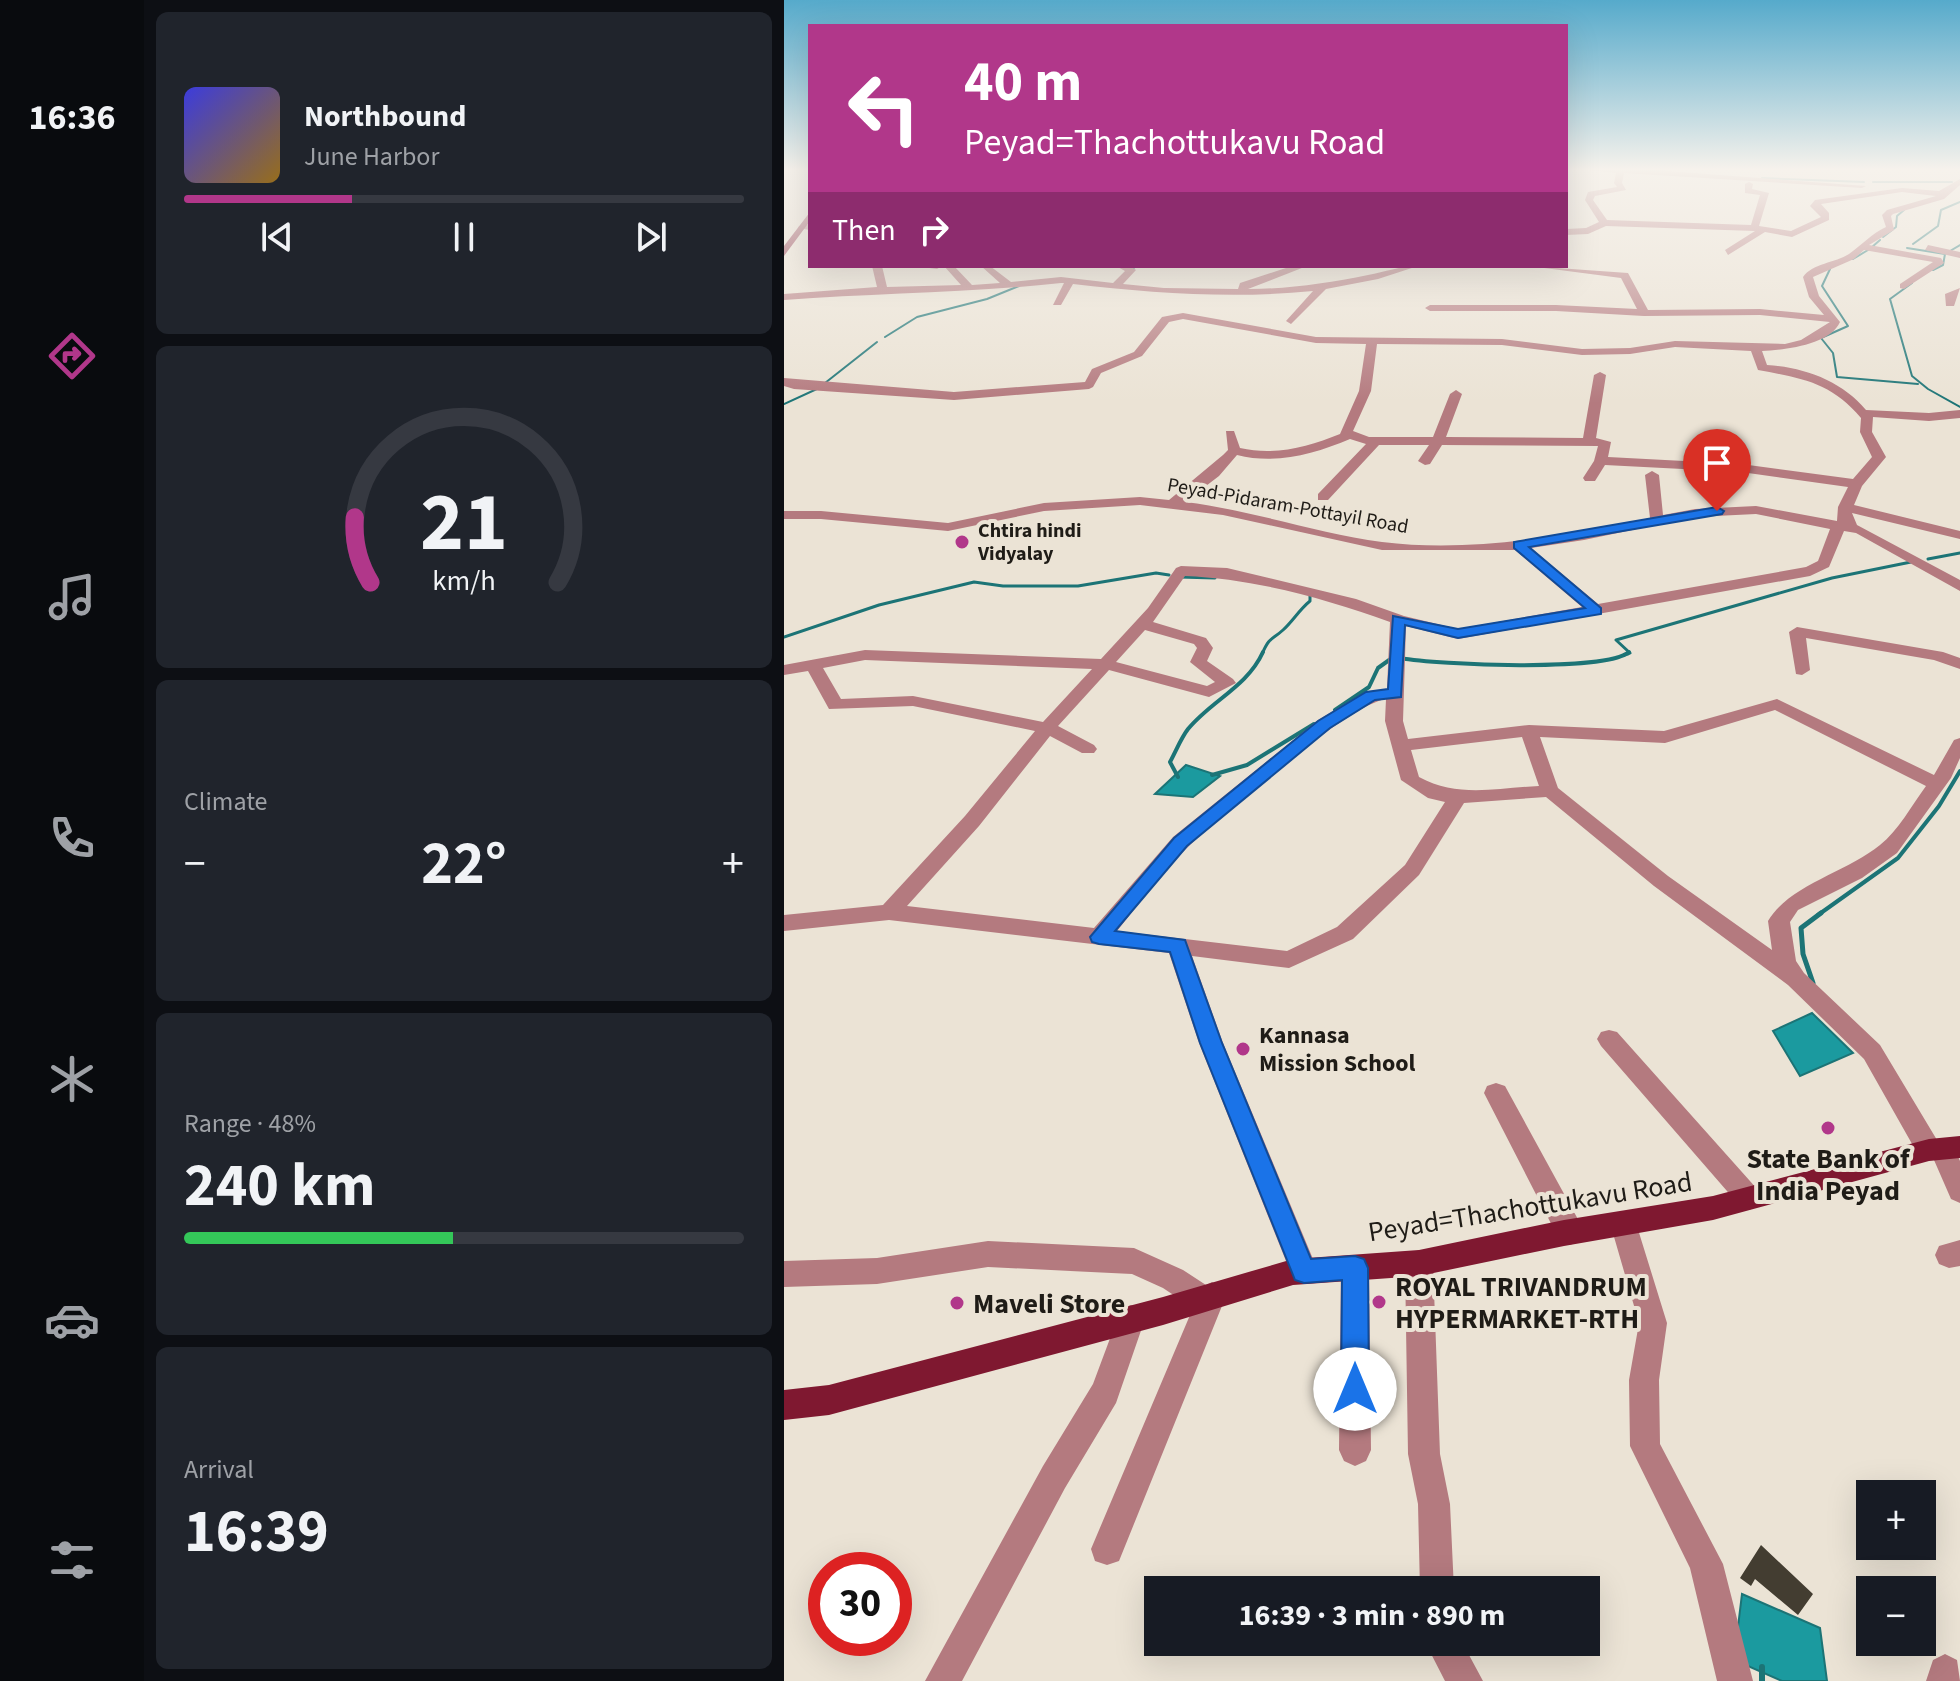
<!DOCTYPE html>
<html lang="en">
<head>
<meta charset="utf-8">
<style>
	:root { --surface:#171b24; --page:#20242c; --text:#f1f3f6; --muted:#9ea1a6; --line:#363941; --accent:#b1378a }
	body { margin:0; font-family:"Source Sans 3",sans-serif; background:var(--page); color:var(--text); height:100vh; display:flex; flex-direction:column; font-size:30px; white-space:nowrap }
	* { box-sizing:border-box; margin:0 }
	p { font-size:26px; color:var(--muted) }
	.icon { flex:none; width:44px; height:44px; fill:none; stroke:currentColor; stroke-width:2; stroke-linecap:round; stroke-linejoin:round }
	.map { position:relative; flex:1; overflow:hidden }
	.drawer { display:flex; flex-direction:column; gap:12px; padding:12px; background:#0d0f14; width:640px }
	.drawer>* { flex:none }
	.hud { position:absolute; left:24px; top:24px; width:760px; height:244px; border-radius:0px; box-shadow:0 8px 32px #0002; background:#b1378a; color:#fff; overflow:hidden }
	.tools { position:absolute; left:1072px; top:1480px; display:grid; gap:16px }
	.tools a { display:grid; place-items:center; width:80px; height:80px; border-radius:0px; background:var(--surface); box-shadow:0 8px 32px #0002; font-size:40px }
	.speed { position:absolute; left:24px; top:1552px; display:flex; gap:16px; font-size:40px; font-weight:700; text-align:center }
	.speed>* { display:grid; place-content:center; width:104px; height:104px; border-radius:50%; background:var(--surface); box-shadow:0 8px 32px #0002; line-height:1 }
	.speed .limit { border:12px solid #d22; background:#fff; color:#111 }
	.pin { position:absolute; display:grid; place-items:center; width:68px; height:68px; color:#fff; margin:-82px -34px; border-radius:50% 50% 50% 0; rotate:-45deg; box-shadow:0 0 8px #0007 }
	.pin .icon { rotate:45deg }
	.me { position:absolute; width:88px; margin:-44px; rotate:0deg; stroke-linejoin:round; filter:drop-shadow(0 0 6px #0008) }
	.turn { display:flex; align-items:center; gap:28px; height:168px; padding:0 24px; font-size:36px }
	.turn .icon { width:104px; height:104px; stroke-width:2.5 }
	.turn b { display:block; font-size:56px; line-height:68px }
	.then { display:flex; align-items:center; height:76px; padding:0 24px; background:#0003; gap:16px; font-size:30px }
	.big { font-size:60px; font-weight:700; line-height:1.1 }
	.drawer .tile { flex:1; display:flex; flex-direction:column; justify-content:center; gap:12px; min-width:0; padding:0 28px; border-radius:12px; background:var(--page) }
	.drawer .dial { align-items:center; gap:0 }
	.dial svg { height:208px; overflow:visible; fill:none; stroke:var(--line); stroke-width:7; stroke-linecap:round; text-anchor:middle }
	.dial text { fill:var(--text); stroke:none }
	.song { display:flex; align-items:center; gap:24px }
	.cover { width:96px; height:96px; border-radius:12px; background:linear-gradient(135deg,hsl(240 70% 55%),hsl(40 70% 35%)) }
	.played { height:8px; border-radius:4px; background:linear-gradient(90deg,var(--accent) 30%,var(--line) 30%) }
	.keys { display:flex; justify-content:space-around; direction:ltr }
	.heat { display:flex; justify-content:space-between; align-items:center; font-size:44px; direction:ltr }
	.charge { height:12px; border-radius:6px; background:linear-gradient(90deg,#34c759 48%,var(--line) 0) }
	.trip { position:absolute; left:360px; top:1576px; width:456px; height:80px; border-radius:0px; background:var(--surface); box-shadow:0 8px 32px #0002; font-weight:700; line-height:80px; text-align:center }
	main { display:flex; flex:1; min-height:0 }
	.tabs { display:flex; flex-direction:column; width:144px; justify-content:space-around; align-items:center; background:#090b0e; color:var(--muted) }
	.tabs .icon { width:56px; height:56px }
	.tabs .current { color:var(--accent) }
	.tabs b { font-size:36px; color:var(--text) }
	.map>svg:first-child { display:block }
	.water { fill:#1b9a9f; stroke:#1c7476; stroke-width:2 }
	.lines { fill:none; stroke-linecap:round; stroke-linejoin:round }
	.stream-far4 { stroke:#1c7476; stroke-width:2 }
	.stream-far3 { stroke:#1c7476; stroke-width:3 }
	.stream-far2 { stroke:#1c7476; stroke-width:4 }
	.stream-far1 { stroke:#1c7476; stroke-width:5 }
	.stream { stroke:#1c7476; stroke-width:6 }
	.building { fill:#433d31 }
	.minor { fill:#b47a7f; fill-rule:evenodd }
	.major { fill:#7f1830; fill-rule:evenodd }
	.route { fill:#1a73e8; stroke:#114b97; stroke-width:2 }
	.poi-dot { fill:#b1378a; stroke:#ebe3d5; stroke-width:3 }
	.labels { text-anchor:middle; stroke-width:8; stroke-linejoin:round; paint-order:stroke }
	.far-street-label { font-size:20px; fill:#1f1c17; stroke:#ebe3d5 }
	.far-poi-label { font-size:20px; font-weight:bold; fill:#1f1c17; stroke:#ebe3d5; text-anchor:start }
	.poi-label { font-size:24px; font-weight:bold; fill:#1f1c17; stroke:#ebe3d5; text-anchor:start }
	.near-poi-label { font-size:28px; font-weight:bold; fill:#1f1c17; stroke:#ebe3d5; text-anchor:start }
	.near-street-label { font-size:28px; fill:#1f1c17; stroke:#ebe3d5 }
</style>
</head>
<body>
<main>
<nav class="tabs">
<b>16:36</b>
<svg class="icon current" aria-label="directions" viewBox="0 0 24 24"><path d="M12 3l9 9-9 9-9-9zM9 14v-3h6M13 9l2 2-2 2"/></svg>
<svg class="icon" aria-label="music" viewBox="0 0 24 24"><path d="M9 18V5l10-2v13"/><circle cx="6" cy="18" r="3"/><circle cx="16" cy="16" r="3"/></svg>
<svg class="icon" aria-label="phone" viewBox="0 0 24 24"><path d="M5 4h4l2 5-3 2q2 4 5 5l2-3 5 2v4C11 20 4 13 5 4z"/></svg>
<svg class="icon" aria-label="climate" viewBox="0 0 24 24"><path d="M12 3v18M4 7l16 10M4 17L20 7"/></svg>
<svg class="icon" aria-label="car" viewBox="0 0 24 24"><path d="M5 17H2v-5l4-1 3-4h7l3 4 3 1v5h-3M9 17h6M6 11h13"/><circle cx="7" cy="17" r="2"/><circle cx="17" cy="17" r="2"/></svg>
<svg class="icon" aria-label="filters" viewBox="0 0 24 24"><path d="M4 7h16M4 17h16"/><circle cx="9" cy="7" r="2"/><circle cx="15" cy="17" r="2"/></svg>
</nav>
<section class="drawer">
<div class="tile">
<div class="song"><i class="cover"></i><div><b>Northbound</b><p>June Harbor</p></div></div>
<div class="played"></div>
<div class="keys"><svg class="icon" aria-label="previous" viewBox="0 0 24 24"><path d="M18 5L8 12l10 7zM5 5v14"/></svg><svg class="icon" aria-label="pause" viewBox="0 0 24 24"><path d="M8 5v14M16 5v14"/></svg><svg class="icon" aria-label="next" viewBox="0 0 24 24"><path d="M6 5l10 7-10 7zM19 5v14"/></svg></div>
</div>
<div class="tile dial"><svg viewBox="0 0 100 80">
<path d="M14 69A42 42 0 1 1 86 69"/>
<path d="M14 69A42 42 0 0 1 8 44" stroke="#b1378a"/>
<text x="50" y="56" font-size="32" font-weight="700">21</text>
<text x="50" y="72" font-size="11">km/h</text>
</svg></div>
<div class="tile"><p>Climate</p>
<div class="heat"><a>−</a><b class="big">22°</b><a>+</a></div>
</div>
<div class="tile"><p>Range · 48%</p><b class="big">240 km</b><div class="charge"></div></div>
<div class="tile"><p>Arrival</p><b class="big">16:39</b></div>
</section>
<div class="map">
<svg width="1176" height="1681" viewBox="0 0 1176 1681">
	<rect width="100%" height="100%" fill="#ebe3d5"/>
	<path class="water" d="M402,765L436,776L409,797L371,794Z
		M1028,1013L1069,1053L1016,1076L989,1031Z
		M958,1594L1036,1628L1043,1681H998L950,1660Z"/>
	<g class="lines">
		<path class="stream-far4" d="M978,178L1080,182
			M1089,182H1168
			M1099,237L1112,227L1113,216L1120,210
			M1129,244L1154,226L1157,210L1176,202
			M1088,247L1096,240
			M1123,248L1161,254L1159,265L1149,270
			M1166,251L1176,245
			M1069,259L1084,250
			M1046,269L1038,286L1064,326L1037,338L1049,353L1053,377L1134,384
			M346,271L351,267L406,266
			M1128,283L1106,299L1128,376L1144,389L1176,407
			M101,337L133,317L203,299L235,286
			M41,383L93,342
			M0,404L35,388"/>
		<path class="stream-far3" d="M1144,559L1176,553
			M395,577L431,578
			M0,637L95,605L190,582L219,586H294L372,573L385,575
			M478,654C486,636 487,641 499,630C509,621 515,610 526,601V595
			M844,654L846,653L832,640L1048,578L1127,562"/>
		<path class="stream-far2" d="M616,658C654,665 822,672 845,652
			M551,710L585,687L594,668L608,658
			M428,775L463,765L530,724
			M394,777L386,762C392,751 397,738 404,729C428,700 463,687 479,652
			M1034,915L1114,858L1155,806L1176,771"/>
		<path class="stream-far1" d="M1029,983L1019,954L1017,928L1037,913"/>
		<path class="stream" d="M978,1667V1681"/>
	</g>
	<path class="building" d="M977,1545L1029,1594L1014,1615L971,1579L967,1586L956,1578Z"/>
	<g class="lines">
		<path class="minor" d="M790,168H882V171L1082,186L1078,188L840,173L838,183L842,190L811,196L809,200L823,220L967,225L976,195L961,193V184L965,182L969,184L968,189L985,193L975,226L1007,231L1037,217L1026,206L1031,200L1118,188L1155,191L1176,179V185L1160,199L1109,214L1107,216L1110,230L1085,245L1157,258L1160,263L1120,289L1116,288V284L1149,262L1080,250L1070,259L1029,277L1035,296L1056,322C1046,345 1000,350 978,351L983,365C1020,367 1058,381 1082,410L1145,413L1176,410V418L1145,421L1089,417L1088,432L1102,457L1078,486L1070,505L1176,531V539L1068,513L1073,525L1176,580V591L1072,533L1060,531L1045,567L1026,576L674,639L622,626L619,721L624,739L745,725L880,731L993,699L1150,775L1170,740L1176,738V758L1167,778L1113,853L1078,878L1014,910L1006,922L1012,961L1020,973L1096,1045L1153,1140L1158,1138L1167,1141L1176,1161V1203L1167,1199L1150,1160L1136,1158L1080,1059L1004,985L870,886L762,797L680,803L635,875L569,939L505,968L408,956L439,1043L534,1271L530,1280L520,1284L510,1280L506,1271L415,1043L385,953L105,920L0,931V915L99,905L181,816L251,731L129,706L45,709L24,671L0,675V665L81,650L317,659L364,608L392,568L397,566L443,568L572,599L620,616L674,629L798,607L731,550H598L439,515L356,505L260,511L164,531L37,519H0V511H37L164,523L260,503L356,497L385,500L439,455L444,450L442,431H450L456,448C491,456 524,447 556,434L575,391L582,344L532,343L399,319L385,322L358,356L317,373L309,387L305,389L170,400L10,389L0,386V378L170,392L301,382L308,369L350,352L378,317L399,313L532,337L718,339L798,349L846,348L891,341L1001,344L1017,340L1046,322L976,315L860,316L772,311H646L641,308L646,305H772L853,309L837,278L745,266L844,273L864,310L976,309L1040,315L1025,297L1019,277C1029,263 1051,263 1065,254C1079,244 1087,234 1102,227L1098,215L1103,210L1152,196L1118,192L1037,204L1045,213V220L1008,237L981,232L944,255L941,250L971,231L822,226L804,234L782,235V229L802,228L815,222L801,200L804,192L833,187L830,183L832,173ZM593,344L718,345L798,355L846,354L891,347L967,351L974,370C1017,378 1047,382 1077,418L1076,432L1088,457L1069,479L957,464L824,457L827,442L812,438L822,375L816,372L810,375L799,438L662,437L678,394L672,390L666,394L649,437H585L569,431L587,391ZM566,439L582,444L534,494V500H544L595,445H645L634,461L641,465L646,464L658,445L814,446L810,461L799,478L801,481H811L821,465L957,472L1064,487L1054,507L1053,521L972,506L911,509L879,515L875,475L868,471L861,475L866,518C779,536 687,553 598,542C532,533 467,510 401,502L435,476L453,455C492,465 530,454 566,439ZM972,514L1046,529L1034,561L1022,567L814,604L747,548L800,540L911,517ZM401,576C471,579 540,598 606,622L603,689L581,692L534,720L389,837L310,928L123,906L195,826L266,736L298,753H310L313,749L310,745L274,726L325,670L425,697L452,683L449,679L423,661L429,648L422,638L369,622ZM361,630L410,644L413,648L406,662L431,682L423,686L332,662ZM81,660L308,669L259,722L129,696L57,699L39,668ZM602,699L601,721L617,780L644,798L661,802L621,865L553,927L503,951L333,931C356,903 378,870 405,846C437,815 565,704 602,699ZM991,710L1142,786C1128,805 1114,831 1096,845C1063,872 1005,885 984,921L988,950L884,876L774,788L756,737L881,743ZM738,737L755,786C711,788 674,798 635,777L627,750Z
			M26,224V230L14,228L15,226Z
			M1144,245L1176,252V258L1141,250Z
			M88,266H98L103,287L177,285L160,266H170L188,285L216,283L197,266H206L227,282L277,277L329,283L341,271L332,266H346L352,270L339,284L380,288L454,289L456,283L508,266H523L464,289C505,289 544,283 584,275C601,272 616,266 634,266L594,279L542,289L507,324L502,321L529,291C448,299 367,293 289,284L277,305H269L280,283H277C185,293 92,293 0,300V294L93,287Z
			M130,266H158L153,269Z
			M1176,288L1170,306H1162L1161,294Z
			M1013,627L1159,652L1176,658V669L1150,660L1022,638L1026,670L1018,675L1012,674L1005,632Z
			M825,1030L833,1032L974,1190L978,1198L974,1206L965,1210L956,1206L817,1046L813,1039L817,1032Z
			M712,1083L721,1086L796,1223L800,1232L796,1241L786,1245L776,1241L700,1093L703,1086Z
			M839,1211L849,1214L852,1223L883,1323L875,1380L876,1444L939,1564L969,1681H933L906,1568L846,1446L845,1380L855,1323L826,1223L829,1214Z
			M1176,1240V1266L1165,1268L1155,1264L1151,1255L1155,1246Z
			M204,1241L350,1248L399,1270L422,1285L428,1282L438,1286L442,1296L335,1561L323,1565L311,1561L307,1549L409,1308L379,1288L348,1274L204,1267L93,1284L0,1287V1261L93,1258Z
			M635,1250L645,1254L649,1263L656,1454L666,1504L670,1590H636L634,1504L624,1454L621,1263L625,1254Z
			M571,1255L581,1259L585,1268L587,1450L582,1461L571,1466L560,1461L555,1450L557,1268L561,1259Z
			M347,1305L357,1309L361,1319L332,1403L281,1488L178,1681H141L259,1466L309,1384L337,1309Z
			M641,1642H678L699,1681H661Z
			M1161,1654L1173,1660L1176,1681H1142L1149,1660Z"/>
		<path class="major" d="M26,212V221L0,256V246Z
			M1176,1136V1158L1145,1161L929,1220L780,1246L635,1276L509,1285L379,1325L45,1415L0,1420V1390L45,1385L379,1297L509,1259L635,1250L780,1220L929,1196L1145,1139Z"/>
	</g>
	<linearGradient id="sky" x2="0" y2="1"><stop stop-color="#56aacb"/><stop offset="0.42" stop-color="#f6f2ec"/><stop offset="1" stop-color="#f6f2ec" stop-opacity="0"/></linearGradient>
	<rect width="1176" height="403" fill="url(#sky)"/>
	<path class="route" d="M933,507L940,511L938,514L745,547L817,608V614L674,638L621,625L617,697L591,700L546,728L403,846L331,931L401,940L438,1043L527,1259L571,1256L580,1259L584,1268L585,1389L581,1399L571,1403L561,1399L557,1389L558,1280L520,1283L511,1280L416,1043L386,952L315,944L308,942L306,937L390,838L534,721L582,692L604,689L609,616L674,629L801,608L730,548V542Z"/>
	<g class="poi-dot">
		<circle cx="178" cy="542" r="8"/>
		<circle cx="459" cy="1049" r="8"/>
		<circle cx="1044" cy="1128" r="8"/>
		<circle cx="595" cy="1302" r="8"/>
		<circle cx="173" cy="1303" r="8"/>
	</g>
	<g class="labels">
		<g class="far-street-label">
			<text transform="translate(504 505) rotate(10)" y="7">Peyad-Pidaram-Pottayil Road</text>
		</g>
		<g class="far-poi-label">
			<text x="194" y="537">Chtira hindi<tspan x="194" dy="23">Vidyalay</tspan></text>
		</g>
		<g class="poi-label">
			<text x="475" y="1043">Kannasa<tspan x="475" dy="28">Mission School</tspan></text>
		</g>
		<g class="near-poi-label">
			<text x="1044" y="1168" text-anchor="middle">State Bank of<tspan x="1044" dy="32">India Peyad</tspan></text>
			<text x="611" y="1296">ROYAL TRIVANDRUM<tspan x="611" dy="32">HYPERMARKET-RTH</tspan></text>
			<text x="189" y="1313">Maveli Store</text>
		</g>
		<g class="near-street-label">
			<text transform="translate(746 1206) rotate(-9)" y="10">Peyad=Thachottukavu Road</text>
		</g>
	</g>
</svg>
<div class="tools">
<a>+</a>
<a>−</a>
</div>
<div class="speed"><div class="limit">30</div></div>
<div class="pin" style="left:933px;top:511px;background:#d93025"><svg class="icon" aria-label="arrive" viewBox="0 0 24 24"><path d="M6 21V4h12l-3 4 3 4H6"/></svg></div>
<svg class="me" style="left:571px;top:1389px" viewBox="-20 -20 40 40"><circle r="19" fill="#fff"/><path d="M0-13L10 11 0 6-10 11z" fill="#1a73e8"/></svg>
<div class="trip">16:39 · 3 min · 890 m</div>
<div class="hud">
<div class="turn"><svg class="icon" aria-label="left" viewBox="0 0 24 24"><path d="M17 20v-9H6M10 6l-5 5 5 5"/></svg><div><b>40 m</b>Peyad=Thachottukavu Road</div></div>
<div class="then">Then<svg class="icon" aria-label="right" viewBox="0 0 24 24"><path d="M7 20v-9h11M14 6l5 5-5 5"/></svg></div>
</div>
</div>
</main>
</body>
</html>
